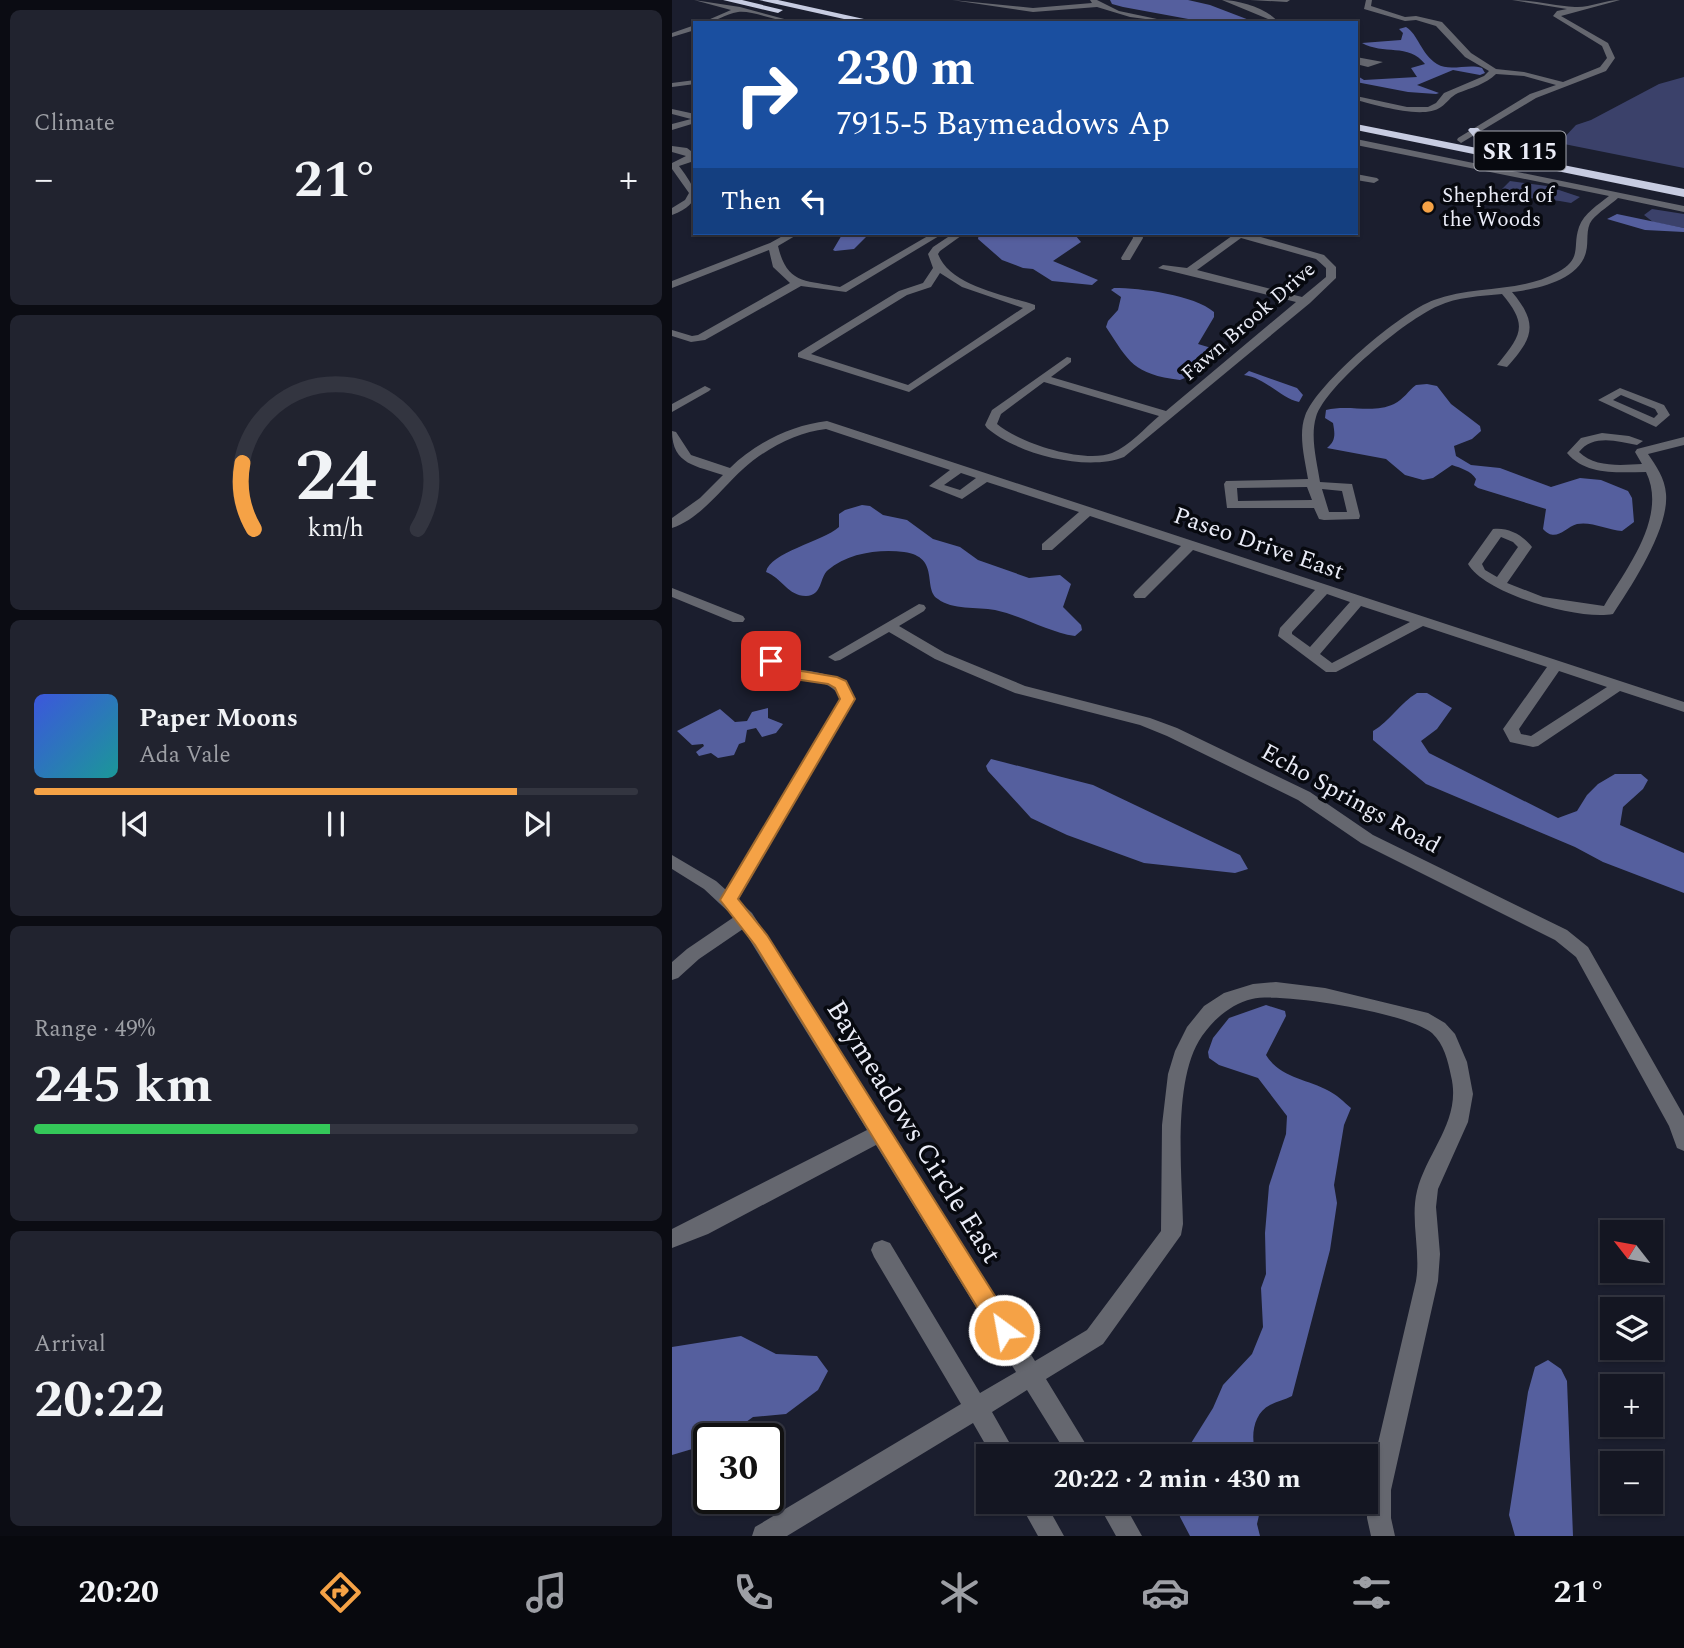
<!DOCTYPE html>
<html lang="en">
<head>
<meta charset="utf-8">
<style>
	:root { --surface:#141622; --page:#21232f; --text:#f1f3f6; --muted:#9d9fa5; --line:#333540; --accent:#f5a246 }
	body { margin:0; font-family:Spectral,serif; background:var(--page); color:var(--text); height:100vh; display:flex; flex-direction:column; font-size:26px; white-space:nowrap }
	* { box-sizing:border-box; margin:0 }
	p { font-size:23px; color:var(--muted) }
	.icon { flex:none; width:38px; height:38px; fill:none; stroke:currentColor; stroke-width:2; stroke-linecap:round; stroke-linejoin:round }
	.map { position:relative; flex:1; overflow:hidden }
	.panel { display:flex; flex-direction:column; gap:10px; padding:10px; background:#0b0c13; width:672px }
	.panel>* { flex:none }
	.hud { position:absolute; left:21px; top:21px; width:665px; height:214px; border-radius:0px; box-shadow:0 2px 5px #0004,0 0 0 2px var(--line); background:#1a4fa0; color:#fff; overflow:hidden }
	.needle { width:46px; rotate:301deg }
	.fabs { position:absolute; left:928px; top:1220px; display:grid; gap:14px }
	.fabs a { display:grid; place-items:center; width:63px; height:63px; border-radius:0px; background:var(--surface); box-shadow:0 2px 5px #0004,0 0 0 2px var(--line); font-size:35px }
	.speed { position:absolute; left:21px; top:1423px; display:flex; gap:14px; font-size:35px; font-weight:700; text-align:center }
	.speed>* { display:grid; place-content:center; width:91px; height:91px; border-radius:50%; background:var(--surface); box-shadow:0 2px 5px #0004,0 0 0 2px var(--line); line-height:1 }
	.speed .limit { border:4px solid #111; border-radius:10px; background:#fff; color:#111 }
	.pin { position:absolute; display:grid; place-items:center; width:60px; height:60px; color:#fff; margin:-30px; border-radius:14px; box-shadow:0 4px 10px #0006 }
	.me { position:absolute; width:77px; margin:-38px; rotate:328deg; stroke-linejoin:round; filter:drop-shadow(0 0 5px #0008) }
	.turn { display:flex; align-items:center; gap:24px; height:147px; padding:0 28px; font-size:32px }
	.turn .icon { width:91px; height:91px; stroke-width:2.5 }
	.turn b { display:block; font-size:49px; line-height:60px }
	.then { display:flex; align-items:center; height:66px; padding:0 28px; background:#0003; gap:14px; font-size:26px }
	.big { font-size:52px; font-weight:700; line-height:1.1 }
	.panel .tile { flex:1; display:flex; flex-direction:column; justify-content:center; gap:10px; min-width:0; padding:0 24px; border-radius:10px; background:var(--page) }
	.panel .dial { align-items:center; gap:0 }
	.dial svg { height:182px; overflow:visible; fill:none; stroke:var(--line); stroke-width:7; stroke-linecap:round; text-anchor:middle }
	.dial text { fill:var(--text); stroke:none }
	.song { display:flex; align-items:center; gap:21px }
	.cover { width:84px; height:84px; border-radius:10px; background:linear-gradient(135deg,hsl(230 70% 55%),hsl(180 70% 35%)) }
	.played { height:7px; border-radius:4px; background:linear-gradient(90deg,var(--accent) 80%,var(--line) 80%) }
	.keys { display:flex; justify-content:space-around; direction:ltr }
	.heat { display:flex; justify-content:space-between; align-items:center; font-size:38px; direction:ltr }
	.charge { height:10px; border-radius:5px; background:linear-gradient(90deg,#34c759 49%,var(--line) 0) }
	.trip { position:absolute; left:304px; top:1444px; width:402px; height:70px; border-radius:0px; background:var(--surface); box-shadow:0 2px 5px #0004,0 0 0 2px var(--line); font-weight:700; line-height:70px; text-align:center }
	.menu { display:flex; height:112px; justify-content:space-around; align-items:center; background:#08090e; color:var(--muted) }
	.menu .icon { width:49px; height:49px }
	.menu .active { color:var(--accent) }
	.menu b { font-size:32px; color:var(--text) }
	main { display:flex; flex:1; min-height:0 }
	.map>svg:first-child { display:block }
	.green { fill:#3b416a }
	.water { fill:#555f9e }
	.lines { fill:none; stroke-linecap:round; stroke-linejoin:round }
	.minor { fill:#65676f; fill-rule:evenodd }
	.highway { fill:#c7cce1; fill-rule:evenodd }
	.route { fill:#f5a246; stroke:#9f692e; stroke-width:2 }
	.poi-dot { fill:#f5a246; stroke:#07090f; stroke-width:2.5 }
	.labels { text-anchor:middle; stroke-width:7; stroke-linejoin:round; paint-order:stroke }
	.far-poi-label { font-size:21px; fill:#eaecf7; stroke:#07090f; text-anchor:start }
	.far-street-label { font-size:21px; fill:#eaecf7; stroke:#07090f }
	.shield { fill:#07090f; stroke:#a6a8b1; stroke-width:2 }
	.shield-label { font-size:23px; font-weight:bold; fill:#eaecf7 }
	.street-label { font-size:24px; fill:#eaecf7; stroke:#07090f }
	.near-street-label { font-size:28px; fill:#eaecf7; stroke:#07090f }
</style>
</head>
<body>
<main>
<section class="panel">
<div class="tile"><p>Climate</p>
<div class="heat"><a>−</a><b class="big">21°</b><a>+</a></div>
</div>
<div class="tile dial"><svg viewBox="0 0 100 80">
<path d="M14 69A42 42 0 1 1 86 69"/>
<path d="M14 69A42 42 0 0 1 9 40" stroke="#f5a246"/>
<text x="50" y="56" font-size="32" font-weight="700">24</text>
<text x="50" y="72" font-size="11">km/h</text>
</svg></div>
<div class="tile">
<div class="song"><i class="cover"></i><div><b>Paper Moons</b><p>Ada Vale</p></div></div>
<div class="played"></div>
<div class="keys"><svg class="icon" aria-label="previous" viewBox="0 0 24 24"><path d="M18 5L8 12l10 7zM5 5v14"/></svg><svg class="icon" aria-label="pause" viewBox="0 0 24 24"><path d="M8 5v14M16 5v14"/></svg><svg class="icon" aria-label="next" viewBox="0 0 24 24"><path d="M6 5l10 7-10 7zM19 5v14"/></svg></div>
</div>
<div class="tile"><p>Range · 49%</p><b class="big">245 km</b><div class="charge"></div></div>
<div class="tile"><p>Arrival</p><b class="big">20:22</b></div>
</section>
<div class="map">
<svg width="1012" height="1536" viewBox="0 0 1012 1536">
	<rect width="100%" height="100%" fill="#1b1e2e"/>
	<path class="green" d="M1012,77V168L887,143L904,125L919,120L987,84Z
		M838,181L875,186L908,197L899,203C876,198 847,199 827,192Z
		M980,209L1012,214V228L981,222L972,215Z"/>
	<path class="water" d="M438,0H516L538,5L585,23H538L451,7L440,4Z
		M734,27C746,34 749,54 765,64C778,72 796,63 810,68L813,73L808,75L781,70L745,85L767,93L764,94L736,92L684,82V75L692,80L745,77L739,68L753,64C737,43 711,55 690,43L729,40L731,33L727,29Z
		M945,214L1012,228V232L973,230L935,219Z
		M171,233H198L182,249L163,251L161,250Z
		M307,233H395L404,236L409,242L381,261L426,280L420,285L380,281L361,269L351,268L330,260L306,239Z
		M442,288C469,288 522,295 542,312V317L526,344L556,353C543,358 536,360 530,371L508,380C461,374 457,362 434,327L436,321L446,310L449,297L439,290Z
		M577,371L625,388L631,395L627,402C610,399 594,378 572,375Z
		M755,384L765,386L779,404L808,426L809,431L800,439L782,446L784,456L799,465L828,468L879,487L908,478L929,480L956,491L960,498L962,522L950,531C936,530 919,521 905,524C892,528 884,543 871,529L874,509L806,488L802,485L804,479C799,471 789,468 780,465L761,478L751,480L733,475L714,459L655,448C664,441 663,434 661,423L653,418L654,410C677,404 701,414 722,404C732,399 736,391 744,385Z
		M190,505L198,506L211,515L235,520L261,539L288,547L306,560L357,578L388,575L399,584L391,607L409,625L410,630L403,636C376,632 351,616 323,610C305,607 280,610 266,599C250,589 269,557 232,552C207,549 176,553 156,570C147,578 151,595 134,596C116,596 110,578 94,572C98,552 150,542 167,527V514L173,510Z
		M745,693H755L780,708L765,729L749,741L757,753L886,818L905,811L915,795L926,784L943,774H969L976,780L971,789L951,807L948,825L1012,853V893L931,862L903,847L754,784L701,740V731C718,721 728,703 745,693Z
		M96,708V718L111,724L104,733L90,737L84,728L75,730L73,742L67,744L62,755L46,758L39,753L27,756L24,752L32,746L31,744L20,745L5,731L48,709L63,722L75,721L80,712Z
		M319,759L421,785L568,855L576,869L563,873L472,863L395,835L359,818L316,771L314,766Z
		M594,1005L613,1011L614,1016L594,1055C608,1078 635,1079 657,1091C665,1095 672,1102 679,1108L672,1125L662,1185L665,1203L658,1250L620,1396C613,1400 605,1401 598,1405C580,1414 578,1440 585,1456H511L541,1408L551,1385L580,1354L591,1327L589,1288L594,1274L593,1233L597,1186L614,1134L615,1116L586,1078L547,1065L537,1058L536,1052L541,1038L557,1018Z
		M69,1336L104,1354L145,1356L156,1371L146,1390L114,1414L81,1417L52,1438H37V1444L0,1455V1347Z
		M876,1360L889,1369L895,1381L901,1536H843L837,1515L856,1392L863,1367Z
		M505,1502H590L585,1524L588,1536H518L508,1517Z"/>
	<g class="lines">
		<path class="minor" d="M22,0L68,7L127,23C108,23 81,10 66,12C53,14 43,23 29,23L59,10Z
			M280,0L361,8L420,3L418,0H425L447,11L504,23L458,17L425,7L361,12Z
			M550,0C567,0 597,9 607,23H600L596,19Z
			M578,0H618L615,2Z
			M694,0H700L699,6L733,17L744,16L770,22L799,53L824,69L852,72L891,82L928,67L935,58L930,46L881,16L885,11L895,9L840,0C862,0 882,6 903,7C917,8 933,0 948,0L889,16L936,43L943,58L934,71L864,98L789,143L785,140L786,138L858,94L884,85L852,76L824,74C814,84 799,88 786,93C778,97 776,102 769,107C751,120 705,105 684,100V96L735,107H756L764,103L772,93L812,76L817,71L793,57L764,26L744,20L733,21L692,9Z
			M23,25V30L0,37V33Z
			M684,57L711,62L696,67L684,64Z
			M23,80V84L0,87V83Z
			M0,109L23,114V123L0,130V124L19,119L0,114Z
			M684,139L1012,206V212L946,198C938,205 927,212 920,220C913,229 917,242 914,252C907,281 864,289 840,292C867,324 861,338 835,367L825,365C849,335 857,326 830,294C809,296 785,297 766,306C735,319 654,385 644,417C638,437 645,462 648,482L680,484L688,516L687,519L652,520L647,519L642,508H555L552,484L554,481L636,479C633,460 626,435 633,416C645,383 729,312 762,300C802,285 849,293 886,272C911,258 900,247 907,227C912,213 926,205 937,196L684,145ZM635,487L640,500L566,501L565,488ZM650,489L670,491L675,512H657Z
			M0,146L15,148L23,154L19,162L7,166C24,189 33,202 0,215V208L13,200L17,193L0,169V163L14,156L0,152Z
			M684,174L705,178L707,180L702,183L684,180Z
			M116,233H128L106,246C115,285 134,280 168,287L261,233H272L174,292L129,286L33,340L19,342L0,336V330L20,336L26,335L118,283L101,267L97,250L0,288V281L98,243Z
			M282,233H293L268,251L266,254C278,286 333,295 363,305V309L237,392L126,357V353L227,291L251,283L261,268L256,254L261,247ZM268,273L290,287L351,308L236,385L139,354L235,295L259,287Z
			M460,233H470L471,238L458,260H450L449,258L461,238Z
			M564,233H575L652,255L664,267V278L638,303L452,457C414,472 345,454 315,428L313,425L320,410L395,357L399,358V362L379,377L494,411L624,302L486,268L491,265L515,268ZM569,238L644,259L654,268V277L630,297L525,270ZM372,382L487,416C473,428 457,446 440,453C412,464 347,443 325,424L329,414Z
			M33,386L39,389L37,391L0,412V404Z
			M948,388L992,405L998,415L984,427L926,400ZM949,395L983,409L986,414L982,418L941,400Z
			M155,421L1012,702V712L948,691L866,746L861,747L838,742L831,729L875,667L751,626L664,672H654L606,636L608,628L643,590L521,550L473,598H463L461,595L463,592L509,546L418,516L380,550H370V544L407,512L315,482L290,499L257,486L278,470L154,429C125,432 93,449 71,469C50,488 28,519 0,528V518L28,498L51,475C25,466 0,465 0,431L4,432L19,455L58,468C83,443 120,425 155,421ZM289,473L304,478L288,490L272,485ZM655,594L678,602L638,647L620,634V632ZM689,606L738,622L660,663L648,654ZM887,671L935,687L859,736L849,734L847,729Z
			M930,433L957,436L971,441L965,445C945,441 921,434 907,452C923,468 950,465 970,464L963,452L965,449L1012,437V445L976,454C984,466 993,478 994,494C997,529 960,585 941,614C908,621 813,594 796,564L821,529C836,527 851,535 860,547L835,583L871,597L932,606C954,569 996,517 974,472C947,472 914,476 895,453L909,438ZM829,537L841,542L846,547L825,577L813,570L810,564Z
			M0,588L71,616L73,619L71,622H61L0,597Z
			M247,604L252,605L254,608L252,611L227,626L273,653L353,686L478,718L505,728L638,792L701,835L895,930L916,947L1012,1116V1151L1005,1148L997,1126L904,957L883,940L689,843L626,800L495,736L468,725L343,693L263,659L217,632L168,660L163,661L156,657Z
			M99,657L104,658L112,668C139,672 171,670 183,699L66,900L80,913L363,1361L415,1330L489,1231L490,1125L496,1074L503,1051L515,1027L532,1006L552,993L581,984L604,982L653,988L756,1013L773,1023L783,1034L795,1062L801,1094L796,1122L766,1189L764,1207L768,1254L766,1281L719,1490V1518L723,1536H699L695,1518V1490L744,1281C749,1251 738,1220 745,1191C755,1151 790,1120 779,1076C776,1061 772,1044 760,1033C736,1013 612,992 580,999C559,1004 542,1019 530,1036C500,1079 510,1173 511,1224L509,1235L431,1344L374,1379L421,1456H396L355,1390L320,1412L345,1456H320L301,1423L115,1536H80L83,1527L289,1404L202,1257L199,1250L202,1243L210,1240L218,1243L308,1393L344,1372L204,1145L36,1234L0,1248V1229L195,1130L71,929L27,959L6,978L0,980V962L15,949L62,917L32,889L0,869V855L44,881L54,890L169,699C158,675 124,681 102,675L92,661Z
			M347,1502H373L392,1536H366Z
			M425,1502H451L470,1536H444Z"/>
		<path class="highway" d="M51,0H70L111,10L106,13Z
			M87,0H106L210,23H190Z
			M684,124L1012,189V197L684,130Z
			M798,128H806L815,138L839,146L833,149L807,143L796,130Z"/>
	</g>
	<path class="route" d="M99,657L104,658L112,668L165,677L174,681L183,699L66,899L95,935L340,1323L343,1330L340,1338L332,1341L324,1338L83,945L48,900L168,699L163,688L156,684L102,676L92,661Z"/>
	<circle class="poi-dot" cx="756" cy="207" r="7"/>
	<g class="labels">
		<g class="far-poi-label">
			<text x="770" y="202">Shepherd of<tspan x="770" dy="24">the Woods</tspan></text>
		</g>
		<g class="far-street-label">
			<text transform="translate(576 321) rotate(-41)" y="7">Fawn Brook Drive</text>
		</g>
		<rect class="shield" x="802.5" y="131.5" width="91" height="39" rx="5"/>
		<g class="shield-label">
			<text x="848" y="159">SR 115</text>
		</g>
		<g class="street-label">
			<text transform="translate(587 543) rotate(19)" y="8">Paseo Drive East</text>
			<text transform="translate(679 798) rotate(29)" y="8">Echo Springs Road</text>
		</g>
		<g class="near-street-label">
			<text transform="translate(243 1131) rotate(58)" y="10">Baymeadows Circle East</text>
		</g>
	</g>
</svg>
<div class="fabs">
<a><svg class="needle" viewBox="-14 -14 28 28"><path d="M0-13l5 13h-10z" fill="#e53935"/><path d="M0 13l5-13h-10z" fill="#9d9fa5"/></svg></a>
<a><svg class="icon" aria-label="layers" viewBox="0 0 24 24"><path d="M12 4l9 5-9 5-9-5zM3 14l9 5 9-5"/></svg></a>
<a>+</a>
<a>−</a>
</div>
<div class="speed"><div class="limit">30</div></div>
<div class="pin" style="left:99px;top:661px;background:#d93025"><svg class="icon" aria-label="arrive" viewBox="0 0 24 24"><path d="M6 21V4h12l-3 4 3 4H6"/></svg></div>
<svg class="me" style="left:332px;top:1330px" viewBox="-20 -20 40 40"><circle r="17" fill="#f5a246" stroke="#fff" stroke-width="3"/><path d="M0-11L8 9 0 5-8 9z" fill="#fff"/></svg>
<div class="trip">20:22 · 2 min · 430 m</div>
<div class="hud">
<div class="turn"><svg class="icon" aria-label="right" viewBox="0 0 24 24"><path d="M7 20v-9h11M14 6l5 5-5 5"/></svg><div><b>230 m</b>7915-5 Baymeadows Ap</div></div>
<div class="then">Then<svg class="icon" aria-label="left" viewBox="0 0 24 24"><path d="M17 20v-9H6M10 6l-5 5 5 5"/></svg></div>
</div>
</div>
</main>
<nav class="menu">
<b>20:20</b>
<svg class="icon active" aria-label="directions" viewBox="0 0 24 24"><path d="M12 3l9 9-9 9-9-9zM9 14v-3h6M13 9l2 2-2 2"/></svg>
<svg class="icon" aria-label="music" viewBox="0 0 24 24"><path d="M9 18V5l10-2v13"/><circle cx="6" cy="18" r="3"/><circle cx="16" cy="16" r="3"/></svg>
<svg class="icon" aria-label="phone" viewBox="0 0 24 24"><path d="M5 4h4l2 5-3 2q2 4 5 5l2-3 5 2v4C11 20 4 13 5 4z"/></svg>
<svg class="icon" aria-label="climate" viewBox="0 0 24 24"><path d="M12 3v18M4 7l16 10M4 17L20 7"/></svg>
<svg class="icon" aria-label="car" viewBox="0 0 24 24"><path d="M5 17H2v-5l4-1 3-4h7l3 4 3 1v5h-3M9 17h6M6 11h13"/><circle cx="7" cy="17" r="2"/><circle cx="17" cy="17" r="2"/></svg>
<svg class="icon" aria-label="filters" viewBox="0 0 24 24"><path d="M4 7h16M4 17h16"/><circle cx="9" cy="7" r="2"/><circle cx="15" cy="17" r="2"/></svg>
<b>21°</b>
</nav>
</body>
</html>
